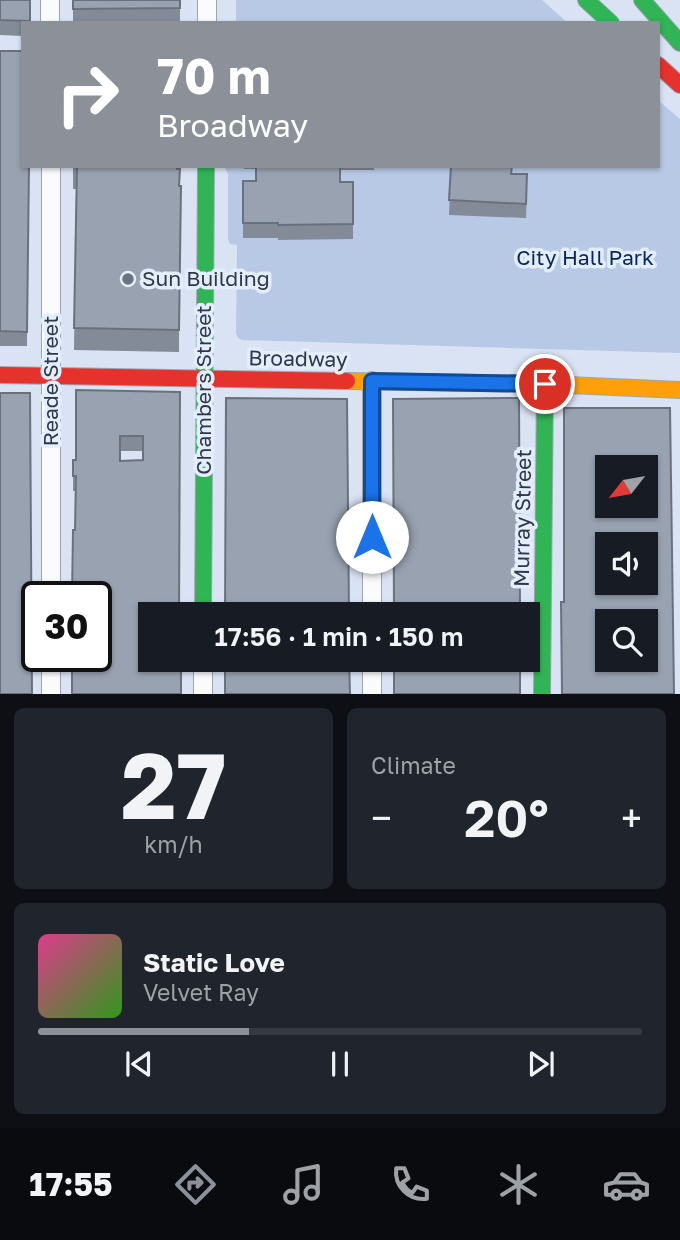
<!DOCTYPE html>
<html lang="en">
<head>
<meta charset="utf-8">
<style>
	:root { --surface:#171b24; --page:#20242c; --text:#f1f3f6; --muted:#9ea1a6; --line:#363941; --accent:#8c9099 }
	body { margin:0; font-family:"Golos Text",sans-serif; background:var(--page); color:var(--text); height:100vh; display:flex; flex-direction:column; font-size:26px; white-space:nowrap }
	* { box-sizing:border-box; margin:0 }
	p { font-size:23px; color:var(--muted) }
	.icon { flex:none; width:38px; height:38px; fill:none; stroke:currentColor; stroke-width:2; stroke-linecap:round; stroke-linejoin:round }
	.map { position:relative; height:694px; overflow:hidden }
	.side { display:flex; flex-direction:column; gap:14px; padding:14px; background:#0d0f14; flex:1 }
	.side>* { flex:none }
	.guide { position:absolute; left:21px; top:21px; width:639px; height:147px; border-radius:0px; box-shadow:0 2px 5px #0004; background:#8c9099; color:#fff; overflow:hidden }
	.needle { width:46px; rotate:239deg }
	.tools { position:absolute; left:595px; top:455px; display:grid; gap:14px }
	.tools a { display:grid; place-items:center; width:63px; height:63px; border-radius:0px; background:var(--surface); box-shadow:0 2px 5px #0004; font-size:35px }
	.speed { position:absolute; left:21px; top:581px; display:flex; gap:14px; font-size:35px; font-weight:700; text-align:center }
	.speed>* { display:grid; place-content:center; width:91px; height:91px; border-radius:50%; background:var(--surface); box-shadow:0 2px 5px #0004; line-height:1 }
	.speed .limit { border:4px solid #111; border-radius:10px; background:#fff; color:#111 }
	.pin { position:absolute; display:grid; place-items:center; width:60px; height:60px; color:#fff; margin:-30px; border:4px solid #fff; border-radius:50%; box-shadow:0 2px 7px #0007 }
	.me { position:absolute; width:77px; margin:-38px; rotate:0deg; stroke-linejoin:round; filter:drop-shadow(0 0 5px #0008) }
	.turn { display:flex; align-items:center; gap:24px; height:147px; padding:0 21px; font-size:32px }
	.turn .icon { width:91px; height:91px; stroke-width:2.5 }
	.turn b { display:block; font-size:49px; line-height:60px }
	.big { font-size:52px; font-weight:600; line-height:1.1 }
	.side .widget { flex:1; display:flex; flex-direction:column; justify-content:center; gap:10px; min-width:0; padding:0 24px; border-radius:10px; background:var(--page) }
	.side .dial { align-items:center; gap:0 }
	.dial b { font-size:91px; line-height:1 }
	.song { display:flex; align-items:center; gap:21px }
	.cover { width:84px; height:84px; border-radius:10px; background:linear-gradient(135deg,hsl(330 70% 55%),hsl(110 70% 35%)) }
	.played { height:7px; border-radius:4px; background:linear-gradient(90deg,var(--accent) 35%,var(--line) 35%) }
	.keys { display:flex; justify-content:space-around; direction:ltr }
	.heat { display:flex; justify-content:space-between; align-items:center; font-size:38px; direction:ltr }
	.side .tiles { flex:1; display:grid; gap:14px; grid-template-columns:1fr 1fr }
	.widget:last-child { grid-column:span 2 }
	.trip { position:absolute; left:138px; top:602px; width:402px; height:70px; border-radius:0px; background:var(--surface); box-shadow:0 2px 5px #0004; font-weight:600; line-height:70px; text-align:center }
	.menu { display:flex; height:112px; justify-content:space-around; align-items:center; background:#090b0e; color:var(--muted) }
	.menu .icon { width:49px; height:49px }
	.menu .selected { color:var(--accent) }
	.menu b { font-size:32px; color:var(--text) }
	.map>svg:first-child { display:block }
	.green { fill:#b8c9e5 }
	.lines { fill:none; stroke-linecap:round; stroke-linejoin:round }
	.street-casing { stroke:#9ea5b1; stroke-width:20 }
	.fast-casing { stroke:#9ea5b1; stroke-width:18 }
	.slow-casing { stroke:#9ea5b1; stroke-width:18 }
	.jam-casing { stroke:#9ea5b1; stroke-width:18 }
	.street { stroke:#f9fbfd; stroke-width:18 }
	.fast { stroke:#30b455; stroke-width:16 }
	.slow { stroke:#ff9f0a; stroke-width:16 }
	.jam { stroke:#e5322d; stroke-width:16 }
	.wall { fill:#848b98; fill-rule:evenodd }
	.building { fill:#99a2b1; stroke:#6b717c; stroke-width:2; fill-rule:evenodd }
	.route-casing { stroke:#114b97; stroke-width:18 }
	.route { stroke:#1a73e8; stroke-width:12 }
	.poi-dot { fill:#6c7481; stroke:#e2edff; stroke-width:2.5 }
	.labels { text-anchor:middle; stroke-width:7; stroke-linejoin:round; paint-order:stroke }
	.park-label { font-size:21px; fill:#082659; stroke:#e2edff }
	.poi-label { font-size:21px; fill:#313843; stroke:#e2edff; text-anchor:start }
	.street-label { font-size:21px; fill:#313843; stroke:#e2edff }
</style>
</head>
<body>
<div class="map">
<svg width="680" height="694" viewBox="0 0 680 694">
	<rect width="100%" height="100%" fill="#dae3f4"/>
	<path class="green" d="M236,0H542L568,23H236Z
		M658,100L680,119V353L242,340L238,338L236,333L237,245L230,244L228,240V174L224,166H658Z"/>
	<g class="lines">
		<defs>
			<path id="street" d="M50,0V23
				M207,23V0
				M51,166V597
				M372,381V614
				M51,656V694
				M372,660V694
				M203,694V660"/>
			<path id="fast" d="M586,0L611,23
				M642,0L680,43
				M203,614L206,166
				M542,694L545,384"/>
			<path id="slow" d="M347,381L545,384L680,390"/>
			<path id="jam" d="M658,65L680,85
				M0,375L347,381"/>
		</defs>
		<use href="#street" class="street-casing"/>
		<use href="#fast" class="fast-casing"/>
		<use href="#slow" class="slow-casing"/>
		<use href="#jam" class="jam-casing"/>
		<use href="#street" class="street"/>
		<use href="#fast" class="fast"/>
		<use href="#slow" class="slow"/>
		<use href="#jam" class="jam"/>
	</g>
	<path class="wall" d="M0,0H30V23H23V36L0,35Z
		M73,0H180V23H73Z
		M0,51L29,166L27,346H0Z
		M73,166L180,169L179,352L74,350L76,189H73Z
		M244,166H374V170H340V182H353V239L278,240V238H243V181H256V169H244Z
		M451,166H512V174L527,189L526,218L449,215Z
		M180,392L179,614L75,491H73V460H76ZM120,451H143V460L120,461Z"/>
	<path class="building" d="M0,0H30V21L0,20Z
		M73,0H180V8L73,9Z
		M0,51H23V166H29L27,332L0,331Z
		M73,166H177V169H180L179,186H181L179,330L74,328L77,167Z
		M256,166H340V182H353V224L278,225V223H243V181H256Z
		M451,166H512L511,174H527L526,204L449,200Z
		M76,390L180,392L179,614H150V660H181V694H72V656H96V597H72L73,530H75L76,476H73V460H76ZM120,436H143V460L120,461Z
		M0,393H30L32,694H0Z
		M226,398L347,399L349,614H225Z
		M519,398L520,614H394L393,399Z
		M564,408H670L674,694H562L561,602H564ZM607,467H646V506H607ZM607,544H646V583H607ZM607,621H646V660H607Z
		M225,660H349L350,694H225Z
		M394,660H520V694H394Z"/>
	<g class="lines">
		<defs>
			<path id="route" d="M372,537V381L545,384"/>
		</defs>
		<use href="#route" class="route-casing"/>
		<use href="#route" class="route"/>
	</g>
	<circle class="poi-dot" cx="128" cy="279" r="7"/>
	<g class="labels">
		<g class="park-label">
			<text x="585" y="265">City Hall Park</text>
		</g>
		<g class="poi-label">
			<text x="142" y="286">Sun Building</text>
		</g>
		<g class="street-label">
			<text transform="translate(298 359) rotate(1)" y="7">Broadway</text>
			<text transform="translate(51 381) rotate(-90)" y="7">Reade Street</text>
			<text transform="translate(204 390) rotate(-90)" y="7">Chambers Street</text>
			<text transform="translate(523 518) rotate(-89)" y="7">Murray Street</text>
		</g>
	</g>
</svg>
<div class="tools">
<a><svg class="needle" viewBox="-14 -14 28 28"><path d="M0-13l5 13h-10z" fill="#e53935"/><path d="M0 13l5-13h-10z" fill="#9ea1a6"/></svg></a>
<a><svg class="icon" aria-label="sound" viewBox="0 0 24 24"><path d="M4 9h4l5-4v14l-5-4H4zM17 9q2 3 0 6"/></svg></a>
<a><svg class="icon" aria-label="search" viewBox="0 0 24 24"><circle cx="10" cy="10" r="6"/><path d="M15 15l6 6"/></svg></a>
</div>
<div class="speed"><div class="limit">30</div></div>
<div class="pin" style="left:545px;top:384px;background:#d93025"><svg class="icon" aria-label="arrive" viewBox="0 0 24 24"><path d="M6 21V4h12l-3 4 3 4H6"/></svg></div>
<svg class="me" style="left:372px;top:537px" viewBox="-20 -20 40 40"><circle r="19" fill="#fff"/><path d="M0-13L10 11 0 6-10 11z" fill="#1a73e8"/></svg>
<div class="trip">17:56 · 1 min · 150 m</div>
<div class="guide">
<div class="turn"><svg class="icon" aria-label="right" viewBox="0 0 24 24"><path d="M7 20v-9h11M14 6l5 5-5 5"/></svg><div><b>70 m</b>Broadway</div></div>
</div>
</div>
<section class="side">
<div class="tiles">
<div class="widget dial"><b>27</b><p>km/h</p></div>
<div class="widget"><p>Climate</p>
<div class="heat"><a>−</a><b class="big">20°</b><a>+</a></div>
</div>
<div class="widget">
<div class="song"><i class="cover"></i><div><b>Static Love</b><p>Velvet Ray</p></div></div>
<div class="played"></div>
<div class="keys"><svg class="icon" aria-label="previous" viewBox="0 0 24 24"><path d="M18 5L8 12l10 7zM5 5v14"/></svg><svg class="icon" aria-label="pause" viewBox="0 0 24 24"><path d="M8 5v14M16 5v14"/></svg><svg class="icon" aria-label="next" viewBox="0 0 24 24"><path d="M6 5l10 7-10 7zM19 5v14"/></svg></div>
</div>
</div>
</section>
<nav class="menu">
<b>17:55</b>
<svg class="icon selected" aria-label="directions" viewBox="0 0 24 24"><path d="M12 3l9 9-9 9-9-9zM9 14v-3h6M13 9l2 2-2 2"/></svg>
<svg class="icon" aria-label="music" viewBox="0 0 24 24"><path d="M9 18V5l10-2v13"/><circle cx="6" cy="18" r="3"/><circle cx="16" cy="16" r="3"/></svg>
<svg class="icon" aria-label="phone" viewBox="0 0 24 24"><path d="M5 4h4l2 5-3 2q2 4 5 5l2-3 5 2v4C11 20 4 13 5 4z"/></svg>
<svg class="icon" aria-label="climate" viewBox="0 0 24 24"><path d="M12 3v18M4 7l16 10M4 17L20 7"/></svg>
<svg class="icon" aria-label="car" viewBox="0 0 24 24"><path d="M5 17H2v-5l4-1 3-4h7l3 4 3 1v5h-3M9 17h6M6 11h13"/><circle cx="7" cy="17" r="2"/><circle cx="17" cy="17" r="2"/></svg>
</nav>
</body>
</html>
